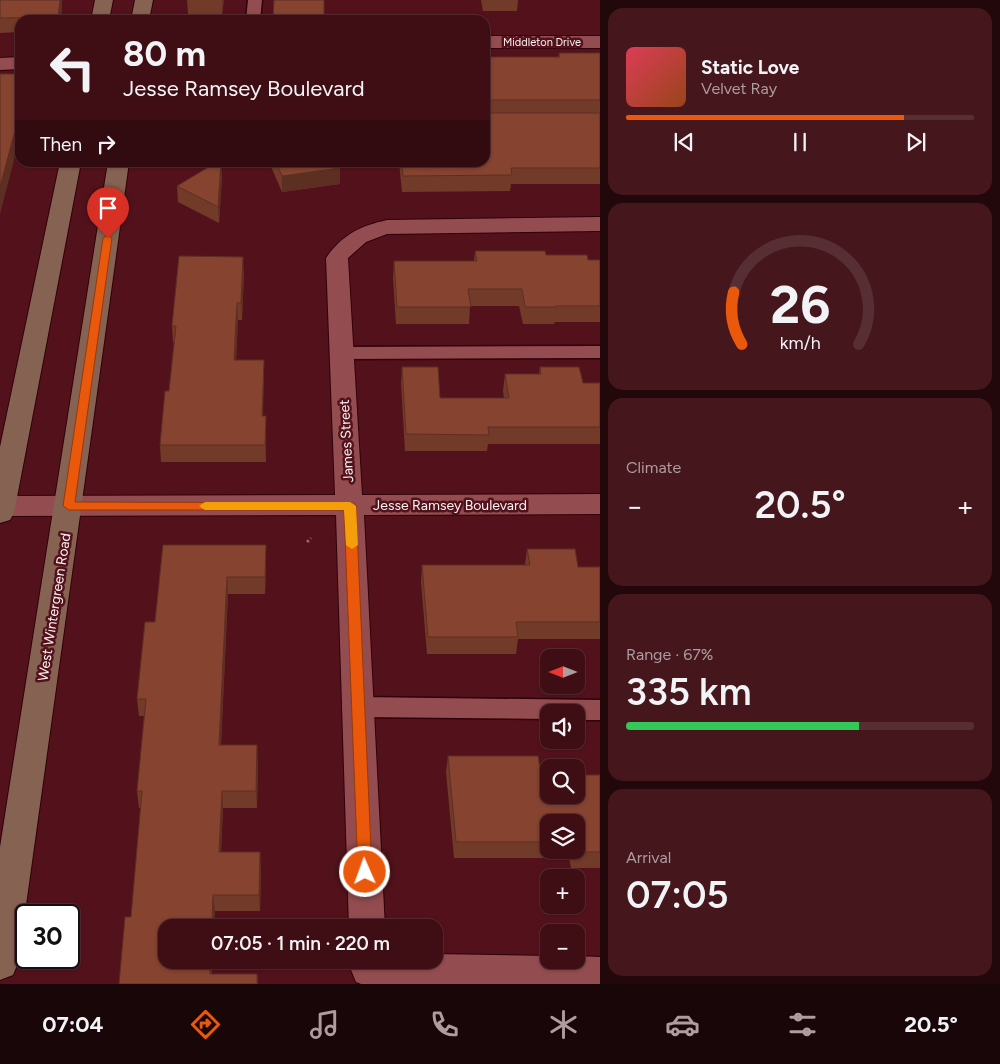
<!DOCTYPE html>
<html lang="en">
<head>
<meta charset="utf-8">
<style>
	:root { --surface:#3e0e14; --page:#45171d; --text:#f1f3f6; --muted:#ad9ca0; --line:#572e34; --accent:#ea580c }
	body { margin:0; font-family:Figtree,sans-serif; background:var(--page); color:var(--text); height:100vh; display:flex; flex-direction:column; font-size:19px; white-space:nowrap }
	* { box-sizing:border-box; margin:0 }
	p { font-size:16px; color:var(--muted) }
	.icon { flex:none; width:28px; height:28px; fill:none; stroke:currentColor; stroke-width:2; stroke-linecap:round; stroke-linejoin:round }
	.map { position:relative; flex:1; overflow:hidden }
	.details { display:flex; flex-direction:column; gap:8px; padding:8px; background:#22080b; width:400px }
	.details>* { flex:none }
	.top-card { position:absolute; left:15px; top:15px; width:475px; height:152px; border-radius:15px; box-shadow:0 1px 4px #0004,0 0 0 1px var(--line); background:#3e0e14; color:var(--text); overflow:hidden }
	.needle { width:32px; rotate:270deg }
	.controls { position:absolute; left:540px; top:649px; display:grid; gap:10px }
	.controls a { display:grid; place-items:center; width:45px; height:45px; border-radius:10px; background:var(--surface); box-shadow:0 1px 4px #0004,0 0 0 1px var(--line); font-size:25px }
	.speed { position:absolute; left:15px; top:904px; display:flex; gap:10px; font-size:25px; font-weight:700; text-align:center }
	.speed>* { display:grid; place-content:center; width:65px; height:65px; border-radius:50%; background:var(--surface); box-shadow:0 1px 4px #0004,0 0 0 1px var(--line); line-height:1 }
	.speed .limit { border:2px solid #111; border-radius:8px; background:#fff; color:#111 }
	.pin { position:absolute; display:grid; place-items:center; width:42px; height:42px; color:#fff; margin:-51px -21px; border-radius:50% 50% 50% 0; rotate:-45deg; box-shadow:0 0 5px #0007 }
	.pin .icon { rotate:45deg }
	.me { position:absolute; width:55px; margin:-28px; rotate:358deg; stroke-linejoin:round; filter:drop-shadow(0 0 4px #0008) }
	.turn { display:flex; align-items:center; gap:18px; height:105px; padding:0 25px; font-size:22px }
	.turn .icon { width:65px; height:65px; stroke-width:2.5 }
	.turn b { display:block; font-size:35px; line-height:42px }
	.then { display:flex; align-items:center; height:48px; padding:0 25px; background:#0003; gap:10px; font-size:19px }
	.big { font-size:38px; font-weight:600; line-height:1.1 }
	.details .widget { flex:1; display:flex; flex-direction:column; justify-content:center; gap:8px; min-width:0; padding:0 18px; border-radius:15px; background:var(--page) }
	.details .dial { align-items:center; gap:0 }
	.dial svg { height:130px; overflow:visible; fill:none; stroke:var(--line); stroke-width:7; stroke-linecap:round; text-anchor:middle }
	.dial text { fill:var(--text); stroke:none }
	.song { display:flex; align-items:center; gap:15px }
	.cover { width:60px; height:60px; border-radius:8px; background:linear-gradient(135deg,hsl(350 70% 55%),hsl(20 70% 35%)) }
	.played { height:5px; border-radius:2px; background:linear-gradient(90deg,var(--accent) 80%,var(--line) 80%) }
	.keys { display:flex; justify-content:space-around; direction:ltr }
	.heat { display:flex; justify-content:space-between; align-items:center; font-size:28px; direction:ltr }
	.charge { height:8px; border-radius:4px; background:linear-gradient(90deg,#34c759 67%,var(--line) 0) }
	.trip { position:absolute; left:158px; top:919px; width:285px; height:50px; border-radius:15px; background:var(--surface); box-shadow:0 1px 4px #0004,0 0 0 1px var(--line); font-weight:600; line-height:50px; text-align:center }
	.tabs { display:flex; height:80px; justify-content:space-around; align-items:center; background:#190608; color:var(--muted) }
	.tabs .icon { width:35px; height:35px }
	.tabs .on { color:var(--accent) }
	.tabs b { font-size:22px; color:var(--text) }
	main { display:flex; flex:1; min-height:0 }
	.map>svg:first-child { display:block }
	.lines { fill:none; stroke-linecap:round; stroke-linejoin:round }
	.lane-casing { stroke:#300108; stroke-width:3 }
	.street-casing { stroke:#300108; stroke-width:2 }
	.secondary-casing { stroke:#300108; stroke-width:2 }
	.path { stroke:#92666b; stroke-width:3; stroke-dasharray:2.5 2.5; stroke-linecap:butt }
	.lane { fill:#934c50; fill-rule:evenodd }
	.street { fill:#934c50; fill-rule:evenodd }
	.secondary { fill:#866252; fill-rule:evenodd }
	.wall { fill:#723a29; fill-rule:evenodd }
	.shaded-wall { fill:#5d2f22 }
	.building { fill:#854330; stroke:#5d2f22 }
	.route { fill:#ea580c; stroke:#983908 }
	.slow { fill:#f59e0b }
	.labels { text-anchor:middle; stroke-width:5; stroke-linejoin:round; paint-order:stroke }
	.far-street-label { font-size:11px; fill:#faf1f1; stroke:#53121b }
	.street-label { font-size:14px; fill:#faf1f1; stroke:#53121b }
</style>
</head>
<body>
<main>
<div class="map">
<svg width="600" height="984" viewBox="0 0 600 984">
	<rect width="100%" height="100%" fill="#53121b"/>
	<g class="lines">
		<defs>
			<path id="lane" d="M248,0H262L260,20H246Z
				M600,346V358L342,359L335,357L332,353L335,349L342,347Z
				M359,697L600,700V720H576V712H549V719L359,717L350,714L347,707L350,700Z"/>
			<path id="street" d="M485,36H600V48H485Z
				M20,57V69L0,70V58Z
				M600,217V231L387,234L366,242L348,258L362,495L600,494V514L364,515L385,928H349L336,515L0,516V496L335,495L326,258C342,235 360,226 387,220Z
				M434,954L549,956V960H576V956L600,957V984H361L356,982L351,970L355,960H434Z"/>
			<path id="secondary" d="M95,0H113L109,20H91Z
				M135,0H153L149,20H131Z
				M60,162H81L14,513L10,520L0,523V447Z
				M108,162H129L18,963L13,975L0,980V847Z"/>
		</defs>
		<use href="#lane" class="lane-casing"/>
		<use href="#street" class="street-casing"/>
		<use href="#secondary" class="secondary-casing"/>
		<path class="path" d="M307,542L311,538"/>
		<use href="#lane" class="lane"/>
		<use href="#street" class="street"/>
		<use href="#secondary" class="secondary"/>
	</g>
	<path class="wall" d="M0,0H62L61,20H20V32L0,33Z
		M187,0H224L222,14H188Z
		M481,0H518L517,11H483Z
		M559,53H600V184H511L510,191L402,192L399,162H485V57H558Z
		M269,162H337L340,168V184L282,192Z
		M222,176L219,223L178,202L177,186Z
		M475,251L546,255L588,260H600V322H555L554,324H523L519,306H470L469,324H396L393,278L394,261H474Z
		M244,273L242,320H238L236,360H264L263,416H266V462H161L160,445L169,391L174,342H173L172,326Z
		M402,367L440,398H504L503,391L505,374H539L540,367L583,383H600V444H488L487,451H405L401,383Z
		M163,545L266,562L265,594H228L221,745L258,762L257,808H223L221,852L261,868L260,911H215L214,928H166V960H212V974H257L258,984H119L131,917L141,808H139L137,791L144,716H139L137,699L155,622Z
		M527,549L578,567H600V639H518L516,654H427L421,582L422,565H525Z
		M448,756L541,775H600V868H571L569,858H454L446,772ZM549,822H576V850H549Z"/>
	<path class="shaded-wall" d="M60,0H62V3L61,20H59L58,17Z
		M222,0H224L222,14Z
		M487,100L485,115V101Z
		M20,112V137L0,214V187Z
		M222,162V176L219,223L218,207Z
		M340,168V184L282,192V176Z
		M243,257L244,273L242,320L241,303Z
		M237,303L238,320L235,376L234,360Z
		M264,360V376L262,432V416Z
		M266,416V462L265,445Z
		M266,545V562L265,594V577Z
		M227,577L228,594L220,762L219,745Z
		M257,745L258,762L257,808L256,791Z
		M222,791L223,808L220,868L219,852Z
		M260,852L261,868L260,911L259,895Z
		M213,895L215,911L214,928H212Z
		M210,960H212L211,984L210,974Z"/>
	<path class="building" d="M0,0H60L58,17L0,18Z
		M274,0H324V20H273Z
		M559,53H600V100H487L485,101V57H560Z
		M0,74H20V112L0,187Z
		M485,112L487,113H600V168H511L512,175L403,176L401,162H485Z
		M217,162H221L218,207L177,186Z
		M276,162H337L340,168L282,176Z
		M475,251H545L546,255H587L588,260H600V306H556L557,307H525L522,289H468L471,307H397L394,261H477Z
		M179,256L243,257L241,303H237L234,360H264L262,416H266L265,445H160L165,391H169L176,326H172Z
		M402,367H438L440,398H509L505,374H541L540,367H579L583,383H600V427H488L489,435L406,434Z
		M163,545H266L265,577H227L219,745H257L256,791H222L219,852H260L259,895H213L212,928H166V960H210V974H257V984H119L125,917H131L142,791H137L146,699H137L145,622H155Z
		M527,549H575L578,567H600V622H516L518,637H428L422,565H530Z
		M448,756H538L541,775H549V795H576V775H600V852H575L574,850H576V822H549V842H456Z"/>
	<path class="route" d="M108,235L112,238L75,502L354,503L356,506L372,872L370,877L365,879L360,877L358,872L344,510H69L63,506L103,238Z"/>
	<path class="slow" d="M205,502H350L356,506L358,545L352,549L346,545L344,510H205L199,506Z"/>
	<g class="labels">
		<g class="far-street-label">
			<text x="542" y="46">Middleton Drive</text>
		</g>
		<g class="street-label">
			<text transform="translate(346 441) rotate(-93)" y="5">James Street</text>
			<text x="450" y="510">Jesse Ramsey Boulevard</text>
			<text transform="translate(54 607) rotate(-81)" y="5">West Wintergreen Road</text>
		</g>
	</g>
</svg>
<div class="controls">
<a><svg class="needle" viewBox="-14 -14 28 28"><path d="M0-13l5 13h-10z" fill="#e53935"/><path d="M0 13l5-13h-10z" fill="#ad9ca0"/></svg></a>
<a><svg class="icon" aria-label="sound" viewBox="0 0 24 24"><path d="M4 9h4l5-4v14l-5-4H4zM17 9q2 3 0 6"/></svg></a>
<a><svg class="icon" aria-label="search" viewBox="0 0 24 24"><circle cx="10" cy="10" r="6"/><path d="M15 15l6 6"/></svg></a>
<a><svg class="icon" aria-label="layers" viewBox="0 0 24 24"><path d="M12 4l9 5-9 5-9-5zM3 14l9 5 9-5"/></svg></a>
<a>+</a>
<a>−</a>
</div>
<div class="speed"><div class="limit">30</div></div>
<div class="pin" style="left:108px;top:238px;background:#d93025"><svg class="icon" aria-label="arrive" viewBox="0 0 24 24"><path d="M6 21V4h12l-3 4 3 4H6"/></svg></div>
<svg class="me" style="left:365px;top:872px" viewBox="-20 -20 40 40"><circle r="17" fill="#ea580c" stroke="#fff" stroke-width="3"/><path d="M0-11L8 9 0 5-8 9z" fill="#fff"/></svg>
<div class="trip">07:05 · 1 min · 220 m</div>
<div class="top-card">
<div class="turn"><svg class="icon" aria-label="left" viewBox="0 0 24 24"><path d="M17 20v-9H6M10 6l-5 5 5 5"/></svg><div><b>80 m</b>Jesse Ramsey Boulevard</div></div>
<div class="then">Then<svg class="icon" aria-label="right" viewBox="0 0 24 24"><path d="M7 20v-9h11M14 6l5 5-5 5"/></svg></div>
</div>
</div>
<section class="details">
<div class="widget">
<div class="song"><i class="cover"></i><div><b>Static Love</b><p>Velvet Ray</p></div></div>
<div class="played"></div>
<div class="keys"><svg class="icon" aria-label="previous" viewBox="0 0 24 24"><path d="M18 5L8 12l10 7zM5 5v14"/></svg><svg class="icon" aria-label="pause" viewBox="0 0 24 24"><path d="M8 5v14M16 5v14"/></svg><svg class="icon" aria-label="next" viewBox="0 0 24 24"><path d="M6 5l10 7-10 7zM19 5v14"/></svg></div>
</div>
<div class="widget dial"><svg viewBox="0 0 100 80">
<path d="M14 69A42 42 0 1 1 86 69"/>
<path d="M14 69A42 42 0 0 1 9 37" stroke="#ea580c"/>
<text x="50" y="56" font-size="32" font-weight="700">26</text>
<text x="50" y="72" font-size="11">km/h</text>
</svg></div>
<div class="widget"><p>Climate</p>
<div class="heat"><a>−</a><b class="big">20.5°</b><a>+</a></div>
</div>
<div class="widget"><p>Range · 67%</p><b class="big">335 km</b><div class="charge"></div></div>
<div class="widget"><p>Arrival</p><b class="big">07:05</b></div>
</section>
</main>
<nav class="tabs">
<b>07:04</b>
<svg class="icon on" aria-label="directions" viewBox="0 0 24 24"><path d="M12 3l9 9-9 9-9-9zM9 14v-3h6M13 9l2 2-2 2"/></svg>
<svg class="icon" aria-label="music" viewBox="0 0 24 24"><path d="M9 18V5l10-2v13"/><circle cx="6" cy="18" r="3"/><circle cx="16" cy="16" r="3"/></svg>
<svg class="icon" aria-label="phone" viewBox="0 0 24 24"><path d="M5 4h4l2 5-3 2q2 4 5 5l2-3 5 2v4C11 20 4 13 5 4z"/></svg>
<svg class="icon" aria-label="climate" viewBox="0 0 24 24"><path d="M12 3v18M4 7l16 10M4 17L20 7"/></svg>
<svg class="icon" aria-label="car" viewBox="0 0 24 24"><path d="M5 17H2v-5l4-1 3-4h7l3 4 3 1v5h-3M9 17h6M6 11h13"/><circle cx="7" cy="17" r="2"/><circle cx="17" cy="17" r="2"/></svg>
<svg class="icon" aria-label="filters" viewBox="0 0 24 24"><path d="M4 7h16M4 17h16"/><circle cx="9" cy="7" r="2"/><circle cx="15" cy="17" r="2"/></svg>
<b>20.5°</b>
</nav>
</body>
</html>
